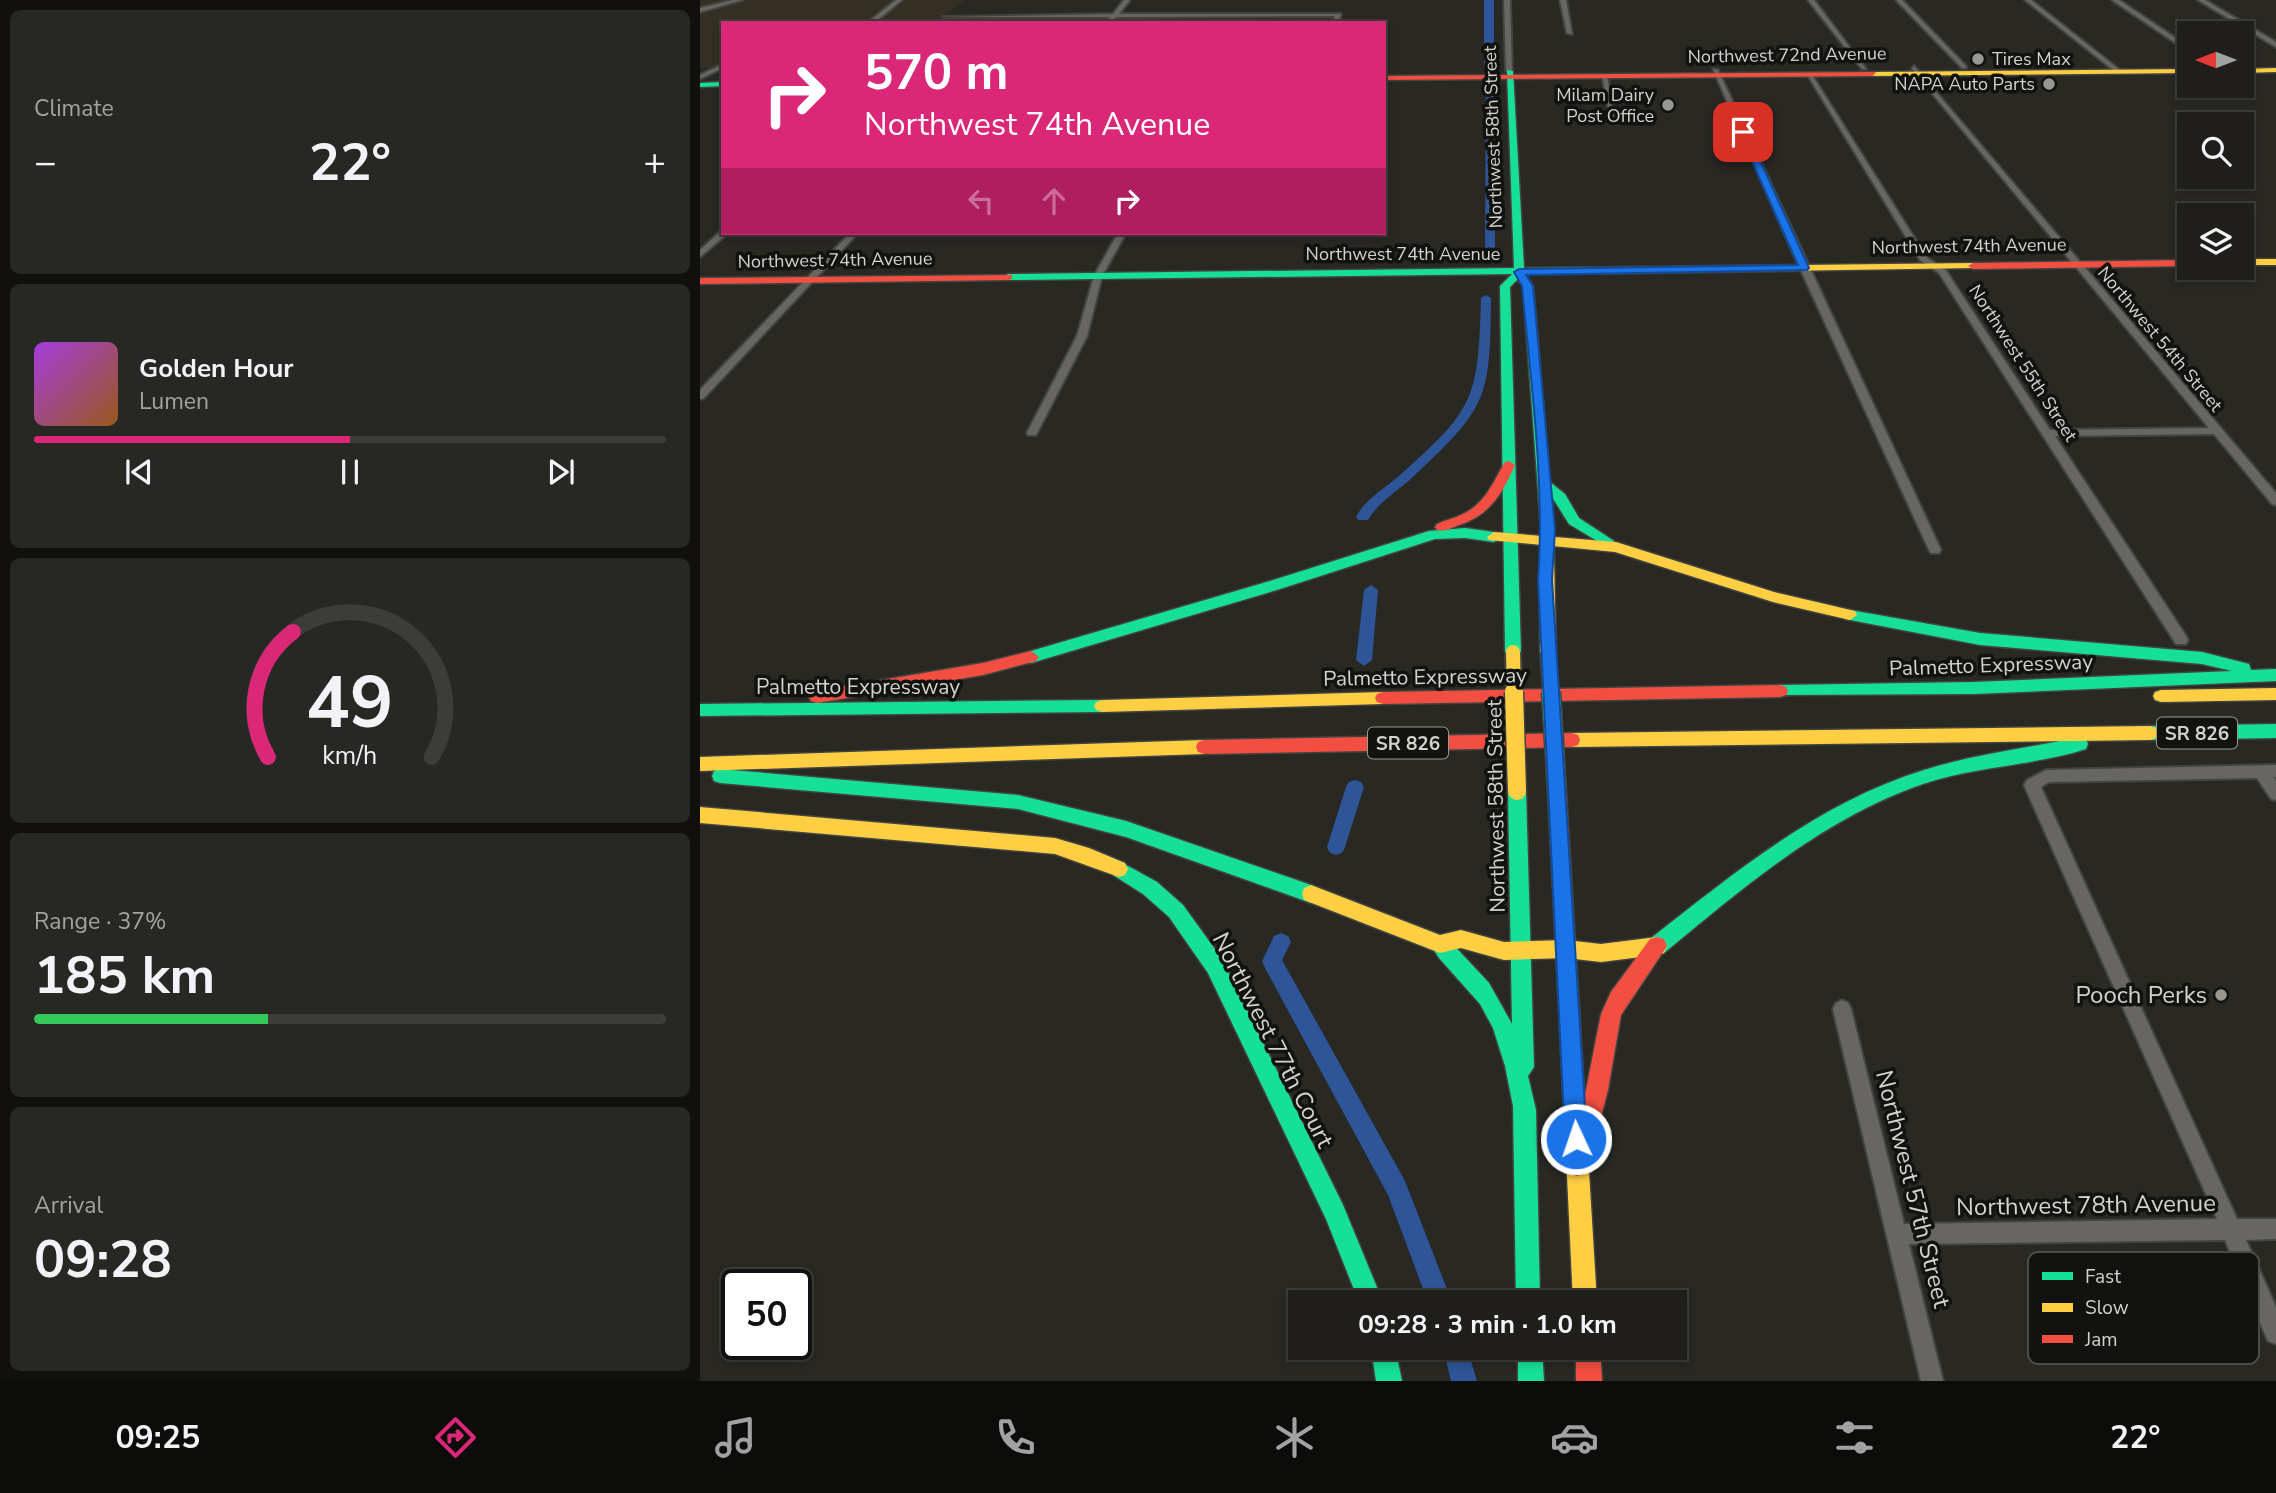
<!DOCTYPE html>
<html lang="en">
<head>
<meta charset="utf-8">
<style>
	:root { --surface:#1f1e1a; --page:#272723; --text:#f1f3f6; --muted:#a1a2a2; --line:#3c3c39; --accent:#db2777 }
	body { margin:0; font-family:"Nunito Sans",sans-serif; background:var(--page); color:var(--text); height:100vh; display:flex; flex-direction:column; font-size:26px; white-space:nowrap }
	* { box-sizing:border-box; margin:0 }
	p { font-size:23px; color:var(--muted) }
	.icon { flex:none; width:38px; height:38px; fill:none; stroke:currentColor; stroke-width:2; stroke-linecap:round; stroke-linejoin:round }
	.map { position:relative; flex:1; overflow:hidden }
	.panel { display:flex; flex-direction:column; gap:10px; padding:10px; background:#11100e; width:700px }
	.panel>* { flex:none }
	.top-card { position:absolute; left:21px; top:21px; width:665px; height:214px; border-radius:0px; box-shadow:0 4px 10px #0003,0 0 0 2px var(--line); background:#db2777; color:#fff; overflow:hidden }
	.needle { width:46px; rotate:270deg }
	.buttons { position:absolute; left:1477px; top:21px; display:grid; gap:14px }
	.buttons a { display:grid; place-items:center; width:77px; height:77px; border-radius:0px; background:var(--surface); box-shadow:0 4px 10px #0003,0 0 0 2px var(--line); font-size:35px }
	.speed { position:absolute; left:21px; top:1269px; display:flex; gap:14px; font-size:35px; font-weight:700; text-align:center }
	.speed>* { display:grid; place-content:center; width:91px; height:91px; border-radius:50%; background:var(--surface); box-shadow:0 4px 10px #0003,0 0 0 2px var(--line); line-height:1 }
	.speed .limit { border:4px solid #111; border-radius:10px; background:#fff; color:#111 }
	.pin { position:absolute; display:grid; place-items:center; width:60px; height:60px; color:#fff; margin:-30px; border-radius:14px; box-shadow:0 4px 10px #0006 }
	.me { position:absolute; width:77px; margin:-38px; rotate:357deg; stroke-linejoin:round; filter:drop-shadow(0 0 5px #0008) }
	.turn { display:flex; align-items:center; gap:24px; height:147px; padding:0 28px; font-size:32px }
	.turn .icon { width:91px; height:91px; stroke-width:2.5 }
	.turn b { display:block; font-size:49px; line-height:60px }
	.lanes { display:flex; align-items:center; height:66px; padding:0 28px; background:#0003; justify-content:center; gap:35px; direction:ltr }
	.lanes .off { opacity:.35 }
	.big { font-size:52px; font-weight:700; line-height:1.1 }
	.panel .tile { flex:1; display:flex; flex-direction:column; justify-content:center; gap:10px; min-width:0; padding:0 24px; border-radius:10px; background:var(--page) }
	.panel .dial { align-items:center; gap:0 }
	.dial svg { height:182px; overflow:visible; fill:none; stroke:var(--line); stroke-width:7; stroke-linecap:round; text-anchor:middle }
	.dial text { fill:var(--text); stroke:none }
	.song { display:flex; align-items:center; gap:21px }
	.cover { width:84px; height:84px; border-radius:10px; background:linear-gradient(135deg,hsl(280 70% 55%),hsl(30 70% 35%)) }
	.played { height:7px; border-radius:4px; background:linear-gradient(90deg,var(--accent) 50%,var(--line) 50%) }
	.keys { display:flex; justify-content:space-around; direction:ltr }
	.heat { display:flex; justify-content:space-between; align-items:center; font-size:38px; direction:ltr }
	.charge { height:10px; border-radius:5px; background:linear-gradient(90deg,#34c759 37%,var(--line) 0) }
	.trip { position:absolute; left:588px; top:1290px; width:399px; height:70px; border-radius:0px; background:var(--surface); box-shadow:0 4px 10px #0003,0 0 0 2px var(--line); font-weight:700; line-height:70px; text-align:center }
	.dock { display:flex; height:112px; justify-content:space-around; align-items:center; background:#0c0c0a; color:var(--muted) }
	.dock .icon { width:49px; height:49px }
	.dock .current { color:var(--accent) }
	.dock b { font-size:32px; color:var(--text) }
	main { display:flex; flex:1; min-height:0 }
	.map>svg:first-child { display:block }
	.built { fill:#333023 }
	.water { fill:#2d5597 }
	.lines { fill:none; stroke-linecap:round; stroke-linejoin:round }
	.canal { fill:#2d5597; fill-rule:evenodd }
	.street-casing { stroke:#43433f; stroke-width:4 }
	.fast-casing { stroke:#43433f; stroke-width:3 }
	.slow-casing { stroke:#43433f; stroke-width:3 }
	.jam-casing { stroke:#43433f; stroke-width:3 }
	.street { fill:#676663; fill-rule:evenodd }
	.fast { fill:#16e098; fill-rule:evenodd }
	.slow { fill:#ffcf43; fill-rule:evenodd }
	.jam { fill:#f24e42; fill-rule:evenodd }
	.fast-bridge-far1-casing { stroke:#43433f; stroke-width:18; stroke-linecap:butt }
	.fast-bridge-casing { stroke:#43433f; stroke-width:21; stroke-linecap:butt }
	.slow-bridge-far1-casing { stroke:#43433f; stroke-width:18; stroke-linecap:butt }
	.slow-bridge-casing { stroke:#43433f; stroke-width:21; stroke-linecap:butt }
	.fast-bridge-far1 { stroke:#16e098; stroke-width:14 }
	.fast-bridge { stroke:#16e098; stroke-width:18 }
	.slow-bridge-far1 { stroke:#ffcf43; stroke-width:14 }
	.slow-bridge { stroke:#ffcf43; stroke-width:18 }
	.route { fill:#1a73e8; stroke:#114b97; stroke-width:2 }
	.poi-dot { fill:#989792; stroke:#12120e; stroke-width:2.5 }
	.labels { text-anchor:middle; stroke-width:7; stroke-linejoin:round; paint-order:stroke }
	.far-street-label { font-size:18px; fill:#d3d3cd; stroke:#12120e }
	.far-poi-label { font-size:18px; fill:#d3d3cd; stroke:#12120e; text-anchor:end }
	.shield { fill:#12120e; stroke:#999994; stroke-width:2 }
	.shield-label { font-size:19px; font-weight:bold; fill:#d3d3cd }
	.street-label { font-size:21px; fill:#d3d3cd; stroke:#12120e }
	.near-poi-label { font-size:24px; fill:#d3d3cd; stroke:#12120e; text-anchor:end }
	.near-street-label { font-size:24px; fill:#d3d3cd; stroke:#12120e }
	.key { fill:#12120e; stroke:#4c4c47; stroke-width:2 }
	.key-label { font-size:19px; fill:#d3d3cd }
</style>
</head>
<body>
<main>
<section class="panel">
<div class="tile"><p>Climate</p>
<div class="heat"><a>−</a><b class="big">22°</b><a>+</a></div>
</div>
<div class="tile">
<div class="song"><i class="cover"></i><div><b>Golden Hour</b><p>Lumen</p></div></div>
<div class="played"></div>
<div class="keys"><svg class="icon" aria-label="previous" viewBox="0 0 24 24"><path d="M18 5L8 12l10 7zM5 5v14"/></svg><svg class="icon" aria-label="pause" viewBox="0 0 24 24"><path d="M8 5v14M16 5v14"/></svg><svg class="icon" aria-label="next" viewBox="0 0 24 24"><path d="M6 5l10 7-10 7zM19 5v14"/></svg></div>
</div>
<div class="tile dial"><svg viewBox="0 0 100 80">
<path d="M14 69A42 42 0 1 1 86 69"/>
<path d="M14 69A42 42 0 0 1 25 14" stroke="#db2777"/>
<text x="50" y="56" font-size="32" font-weight="700">49</text>
<text x="50" y="72" font-size="11">km/h</text>
</svg></div>
<div class="tile"><p>Range · 37%</p><b class="big">185 km</b><div class="charge"></div></div>
<div class="tile"><p>Arrival</p><b class="big">09:28</b></div>
</section>
<div class="map">
<svg width="1576" height="1381" viewBox="0 0 1576 1381">
	<rect width="100%" height="100%" fill="#292823"/>
	<path class="built" d="M0,0H196L164,23H23V68H0Z
		M204,0H264L243,18L259,19L254,23H174Z"/>
	<path class="water" d="M784,0H794V67L784,68Z"/>
	<g class="lines">
		<path class="canal" d="M790,83L794,85L795,253L790,256L785,253L786,85Z
			M786,295L791,298C790,398 788,407 714,476C698,491 679,501 668,520H658L656,517C666,498 683,490 699,476C775,408 778,400 781,298Z
			M671,585L678,590L672,660L664,666L656,660L664,590Z
			M655,780L661,782L664,787L645,847L642,853L636,855L630,853L627,847L646,787L649,782Z
			M581,933L588,936L591,942L582,960L705,1181L752,1302H728L688,1195L565,968L562,961L574,936Z
			M743,1348H767L777,1381H751Z"/>
		<defs>
			<path id="street" d="M33,0H42L0,12V8Z
				M196,0H202L174,23H167Z
				M424,0H430L419,14H641L638,23H632L635,16L416,17L410,23L407,21L410,17H243L413,14Z
				M804,0H810L812,71L809,73L806,71Z
				M860,0H866L872,34L867,33Z
				M1108,0H1114L1166,69H1162Z
				M1196,0H1202L1266,66V68H1262Z
				M1325,0H1331L1421,71V73H1417Z
				M1412,0H1419L1489,47V52Z
				M1498,0H1505L1576,42V47Z
				M23,64V68L0,79V75Z
				M1214,66L1576,493V505L1572,504L1514,434L1355,436L1486,636L1488,640L1486,644H1476L1239,273L1220,260L1107,74L1112,75L1227,258L1245,269L1350,430L1509,428L1212,69Z
				M1013,69L1018,70L1241,550L1239,553H1231L1229,550L1093,253Z
				M902,75L907,76L916,124L911,123Z
				M21,231L28,233L0,257V250Z
				M150,233H158L4,398L0,399V390Z
				M418,233H426L402,276L387,336L337,433L336,435H328L327,433L377,336L394,276Z
				M1576,765V777H1574L1576,781V800L1571,799L1557,778L1349,782L1341,787L1537,1219H1576V1239L1546,1240L1576,1307V1344L1568,1341L1525,1240L1209,1244L1243,1381H1221L1133,1009L1136,1003L1142,1000L1148,1003L1151,1009L1204,1224L1517,1219L1324,785L1327,780L1346,770Z"/>
			<path id="fast" d="M807,70L813,71L824,268L939,267L944,270L939,273L825,274L833,286L850,482L865,494L879,518L914,541L912,544H902L869,524L852,497L854,555L847,560L840,555L841,530L823,286L818,279L810,287L821,652L813,658L805,652L800,286L812,274L308,280L303,277L308,274L814,268Z
				M23,82V86L0,87V83Z
				M765,528L794,532L801,537L794,542L765,538L735,539L580,589L331,663L323,657L331,651L570,581L729,531Z
				M1150,610L1280,633L1502,652L1549,664L1551,670L1576,669V681L1274,694L1074,695L1072,691L1074,687L1080,685L1274,682L1532,671L1502,664L1280,645L1145,619L1143,615Z
				M402,700L408,702L410,706L408,710L402,712L0,716V704Z
				M1576,724V738L1450,740L1444,738L1442,733L1444,728L1450,726Z
				M1380,737L1386,739L1388,744L1386,749C1333,766 1276,766 1223,784C1124,818 1044,887 964,953L957,955L950,953L947,946L950,939C1034,873 1120,802 1224,770C1275,754 1328,748 1380,737Z
				M20,769L318,795L426,821L611,885L618,888L620,894L618,900L611,903L426,837L318,809L20,783L14,781L12,776L14,771Z
				M817,784L823,786L826,791L834,1067L828,1076L836,1110L840,1302H816L813,1106L805,1066L793,1028L780,1004L739,958L730,944L733,938L740,935L747,938L789,983L812,1024L808,791L811,786Z
				M419,861L457,882L483,905L522,959L643,1205L683,1302H659L626,1219L508,973L469,917L443,894L413,875L410,869L413,863Z
				M671,1348H695L702,1381H676Z
				M818,1348H842L844,1381H818Z"/>
			<path id="slow" d="M1576,68V72L1542,73V69Z
				M1489,69V73L1173,76L1169,74L1173,72Z
				M1542,259H1576V265H1542Z
				M1273,263L1278,266L1276,268L939,273L934,270L939,267Z
				M794,532L916,542L1074,592L1155,611L1157,615L1150,620L1073,602L915,552L789,540L787,537Z
				M847,550L854,555L856,652L848,658L840,652V555Z
				M1576,688V700L1461,702L1455,700L1453,696L1455,692L1461,690Z
				M683,692L689,694L691,698L689,702L683,704L402,712L396,710L394,706L396,702L402,700Z
				M1450,726L1456,728L1458,733L1456,738L1450,740L872,747L866,745L864,740L866,735L872,733Z
				M504,740L510,742L512,747L510,752L504,754L0,771V757Z
				M0,807L355,838L389,848L425,863L428,869L425,875L419,877L355,854L0,823Z
				M611,885L740,935L761,930L804,942L866,940L901,944L957,937L964,939L967,946L964,953L957,955L901,962L866,958L804,960L761,948L740,953L604,900L602,894L604,888Z
				M869,998L876,1001L879,1008L897,1302H873L859,1008L862,1001Z"/>
			<path id="jam" d="M1176,72L1173,76L684,80V76Z
				M1489,260V266L1273,269L1268,266L1273,263Z
				M312,275V279L308,280L0,284V278Z
				M809,461L815,465C802,494 790,515 759,525C751,528 746,532 737,530L735,527L737,524C746,520 755,518 763,514C786,503 793,482 805,462Z
				M331,651L339,657L336,661L283,675L117,703L111,701L109,697L111,693L117,691L283,663Z
				M1080,685L1086,687L1088,691L1086,695L1080,697L683,704L677,702L675,698L677,694L683,692Z
				M872,733L878,735L880,740L878,745L872,747L504,754L498,752L496,747L498,742L504,740Z
				M857,785L863,787L866,792L879,1008L876,1015L869,1018L862,1015L859,1008L848,792L851,787Z
				M957,937L964,939L967,946L921,1015L908,1090L888,1165L885,1173L877,1176L869,1173L866,1165L886,1090L901,1014L911,992L950,939Z
				M876,1348H900L902,1381H876Z"/>
		</defs>
		<use href="#street" class="street-casing"/>
		<use href="#fast" class="fast-casing"/>
		<use href="#slow" class="slow-casing"/>
		<use href="#jam" class="jam-casing"/>
		<use href="#street" class="street"/>
		<use href="#fast" class="fast"/>
		<use href="#slow" class="slow"/>
		<use href="#jam" class="jam"/>
		<defs>
			<path id="fast-bridge-far1" d="M848,652L851,693"/>
			<path id="fast-bridge" d="M851,692L857,792"/>
			<path id="slow-bridge-far1" d="M813,652L814,693"/>
			<path id="slow-bridge" d="M814,692L817,791"/>
		</defs>
		<use href="#fast-bridge-far1" class="fast-bridge-far1-casing"/>
		<use href="#fast-bridge" class="fast-bridge-casing"/>
		<use href="#slow-bridge-far1" class="slow-bridge-far1-casing"/>
		<use href="#slow-bridge" class="slow-bridge-casing"/>
		<use href="#fast-bridge-far1" class="fast-bridge-far1"/>
		<use href="#fast-bridge" class="fast-bridge"/>
		<use href="#slow-bridge-far1" class="slow-bridge-far1"/>
		<use href="#slow-bridge" class="slow-bridge"/>
	</g>
	<path class="route" d="M1043,130L1047,132L1109,268L1107,270L826,275L833,286L855,530L852,580L887,1139L884,1146L876,1150L868,1146L865,1139L838,580C845,482 831,383 822,286L814,272L819,269L1098,265L1039,132Z"/>
	<g class="poi-dot">
		<circle cx="1278" cy="59" r="7"/>
		<circle cx="1349" cy="84" r="7"/>
		<circle cx="968" cy="105" r="7"/>
		<circle cx="1521" cy="995" r="7"/>
	</g>
	<g class="labels">
		<g class="far-street-label">
			<text transform="translate(1087 55) rotate(-1)" y="6">Northwest 72nd Avenue</text>
			<text transform="translate(793 137) rotate(-92)" y="6">Northwest 58th Street</text>
			<text transform="translate(1269 246) rotate(-1)" y="6">Northwest 74th Avenue</text>
			<text x="703" y="260">Northwest 74th Avenue</text>
			<text transform="translate(135 260) rotate(-1)" y="6">Northwest 74th Avenue</text>
			<text transform="translate(1460 339) rotate(50)" y="6">Northwest 54th Street</text>
			<text transform="translate(1323 363) rotate(57)" y="6">Northwest 55th Street</text>
		</g>
		<g class="far-poi-label">
			<text x="1292" y="65" text-anchor="start">Tires Max</text>
			<text x="1335" y="90">NAPA Auto Parts</text>
			<text x="954" y="101">Milam Dairy<tspan x="954" dy="21">Post Office</tspan></text>
		</g>
		<g class="shield">
			<rect x="1457" y="717.5" width="80" height="31" rx="5"/>
			<rect x="668" y="727.5" width="80" height="31" rx="5"/>
		</g>
		<g class="shield-label">
			<text x="1497" y="740">SR 826</text>
			<text x="708" y="750">SR 826</text>
		</g>
		<g class="street-label">
			<text transform="translate(1291 665) rotate(-2)" y="7">Palmetto Expressway</text>
			<text transform="translate(725 677) rotate(-1)" y="7">Palmetto Expressway</text>
			<text x="158" y="694">Palmetto Expressway</text>
			<text transform="translate(796 806) rotate(-91)" y="7">Northwest 58th Street</text>
		</g>
		<g class="near-poi-label">
			<text x="1507" y="1003">Pooch Perks</text>
		</g>
		<g class="near-street-label">
			<text transform="translate(573 1040) rotate(63)" y="8">Northwest 77th Court</text>
			<text transform="translate(1213 1189) rotate(76)" y="8">Northwest 57th Street</text>
			<text transform="translate(1386 1205) rotate(-1)" y="8">Northwest 78th Avenue</text>
		</g>
	</g>
	<rect x="1328" y="1252" width="231" height="112" rx="10" class="key"/>
	<rect x="1342" y="1272" width="31" height="8" fill="#16e098"/>
	<rect x="1342" y="1303" width="31" height="9" fill="#ffcf43"/>
	<rect x="1342" y="1335" width="31" height="8" fill="#f24e42"/>
	<g class="key-label">
		<text x="1385" y="1283">Fast</text>
		<text x="1385" y="1314">Slow</text>
		<text x="1385" y="1346">Jam</text>
	</g>
</svg>
<div class="buttons">
<a><svg class="needle" viewBox="-14 -14 28 28"><path d="M0-13l5 13h-10z" fill="#e53935"/><path d="M0 13l5-13h-10z" fill="#a1a2a2"/></svg></a>
<a><svg class="icon" aria-label="search" viewBox="0 0 24 24"><circle cx="10" cy="10" r="6"/><path d="M15 15l6 6"/></svg></a>
<a><svg class="icon" aria-label="layers" viewBox="0 0 24 24"><path d="M12 4l9 5-9 5-9-5zM3 14l9 5 9-5"/></svg></a>
</div>
<div class="speed"><div class="limit">50</div></div>
<div class="pin" style="left:1043px;top:132px;background:#d93025"><svg class="icon" aria-label="arrive" viewBox="0 0 24 24"><path d="M6 21V4h12l-3 4 3 4H6"/></svg></div>
<svg class="me" style="left:876px;top:1139px" viewBox="-20 -20 40 40"><circle r="17" fill="#1a73e8" stroke="#fff" stroke-width="3"/><path d="M0-11L8 9 0 5-8 9z" fill="#fff"/></svg>
<div class="trip">09:28 · 3 min · 1.0 km</div>
<div class="top-card">
<div class="turn"><svg class="icon" aria-label="right" viewBox="0 0 24 24"><path d="M7 20v-9h11M14 6l5 5-5 5"/></svg><div><b>570 m</b>Northwest 74th Avenue</div></div>
<div class="lanes"><svg class="icon off" aria-label="left" viewBox="0 0 24 24"><path d="M17 20v-9H6M10 6l-5 5 5 5"/></svg><svg class="icon off" aria-label="ahead" viewBox="0 0 24 24"><path d="M12 20V5M6 11l6-6 6 6"/></svg><svg class="icon" aria-label="right" viewBox="0 0 24 24"><path d="M7 20v-9h11M14 6l5 5-5 5"/></svg></div>
</div>
</div>
</main>
<nav class="dock">
<b>09:25</b>
<svg class="icon current" aria-label="directions" viewBox="0 0 24 24"><path d="M12 3l9 9-9 9-9-9zM9 14v-3h6M13 9l2 2-2 2"/></svg>
<svg class="icon" aria-label="music" viewBox="0 0 24 24"><path d="M9 18V5l10-2v13"/><circle cx="6" cy="18" r="3"/><circle cx="16" cy="16" r="3"/></svg>
<svg class="icon" aria-label="phone" viewBox="0 0 24 24"><path d="M5 4h4l2 5-3 2q2 4 5 5l2-3 5 2v4C11 20 4 13 5 4z"/></svg>
<svg class="icon" aria-label="climate" viewBox="0 0 24 24"><path d="M12 3v18M4 7l16 10M4 17L20 7"/></svg>
<svg class="icon" aria-label="car" viewBox="0 0 24 24"><path d="M5 17H2v-5l4-1 3-4h7l3 4 3 1v5h-3M9 17h6M6 11h13"/><circle cx="7" cy="17" r="2"/><circle cx="17" cy="17" r="2"/></svg>
<svg class="icon" aria-label="filters" viewBox="0 0 24 24"><path d="M4 7h16M4 17h16"/><circle cx="9" cy="7" r="2"/><circle cx="15" cy="17" r="2"/></svg>
<b>22°</b>
</nav>
</body>
</html>
